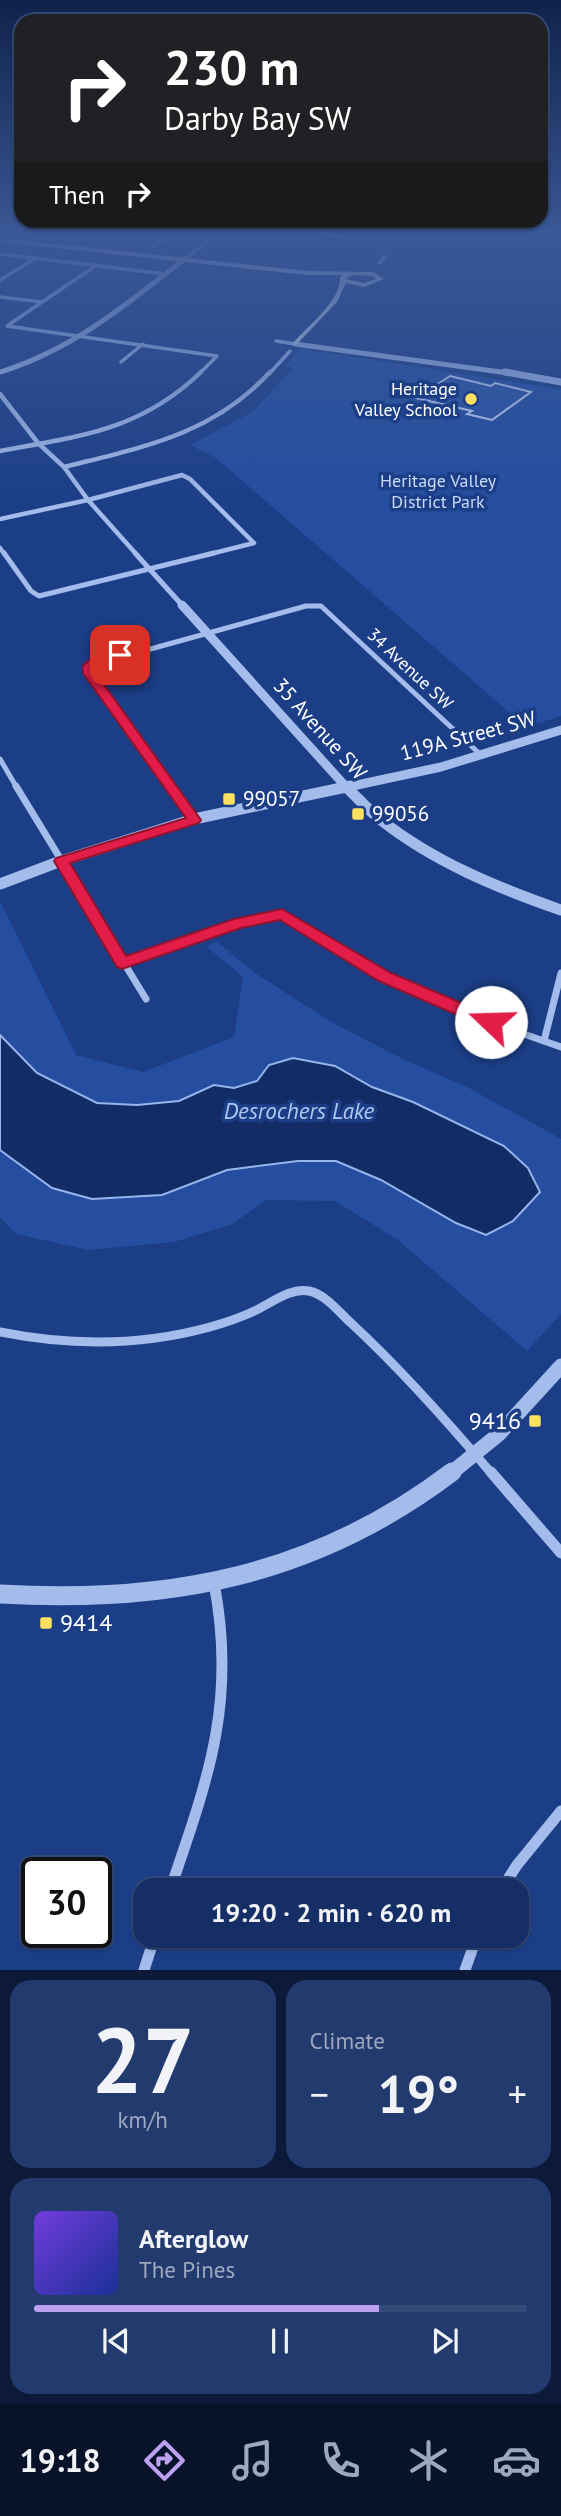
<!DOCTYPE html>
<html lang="en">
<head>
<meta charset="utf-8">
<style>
	:root { --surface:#152e65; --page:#223a6e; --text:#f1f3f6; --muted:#9da8bf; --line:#344a79; --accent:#bca0f2 }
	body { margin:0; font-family:"PT Sans",sans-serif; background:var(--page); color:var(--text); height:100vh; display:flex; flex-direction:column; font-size:26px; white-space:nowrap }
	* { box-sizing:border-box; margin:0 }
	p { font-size:23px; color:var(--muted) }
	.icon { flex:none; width:38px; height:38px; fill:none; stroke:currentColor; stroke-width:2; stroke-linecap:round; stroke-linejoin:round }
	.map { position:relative; height:1970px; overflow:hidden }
	.sheet { display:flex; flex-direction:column; gap:10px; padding:10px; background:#0c1938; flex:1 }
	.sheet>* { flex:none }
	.hud { position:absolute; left:14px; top:14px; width:534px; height:214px; border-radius:21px; box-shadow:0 2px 5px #0004,0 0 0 2px var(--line); background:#202124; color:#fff; overflow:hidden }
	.speed { position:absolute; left:21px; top:1857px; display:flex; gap:14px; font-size:35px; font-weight:700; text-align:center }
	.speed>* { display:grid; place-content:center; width:91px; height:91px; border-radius:50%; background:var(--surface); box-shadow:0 2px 5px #0004,0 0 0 2px var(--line); line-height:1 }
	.speed .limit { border:4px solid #111; border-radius:10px; background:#fff; color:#111 }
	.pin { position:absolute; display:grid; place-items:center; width:60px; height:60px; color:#fff; margin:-30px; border-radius:14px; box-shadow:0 4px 10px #0006 }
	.me { position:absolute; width:77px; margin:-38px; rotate:291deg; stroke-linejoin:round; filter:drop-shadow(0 0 5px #0008) }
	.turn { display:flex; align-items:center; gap:24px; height:147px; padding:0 35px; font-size:32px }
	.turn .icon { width:91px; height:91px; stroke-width:2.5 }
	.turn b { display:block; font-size:49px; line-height:60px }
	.then { display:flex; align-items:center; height:66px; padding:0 35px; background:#0003; gap:14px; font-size:26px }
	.big { font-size:52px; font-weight:800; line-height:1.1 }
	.sheet .widget { flex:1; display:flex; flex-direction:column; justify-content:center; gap:10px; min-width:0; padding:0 24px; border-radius:21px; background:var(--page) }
	.sheet .dial { align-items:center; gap:0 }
	.dial b { font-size:91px; line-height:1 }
	.song { display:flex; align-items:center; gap:21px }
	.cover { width:84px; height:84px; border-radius:10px; background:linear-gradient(135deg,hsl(260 70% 55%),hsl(230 70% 35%)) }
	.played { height:7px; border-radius:4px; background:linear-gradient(90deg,var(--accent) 70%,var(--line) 70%) }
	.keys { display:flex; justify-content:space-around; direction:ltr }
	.heat { display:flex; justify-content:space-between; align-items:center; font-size:38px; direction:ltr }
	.sheet .tiles { flex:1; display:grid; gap:10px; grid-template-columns:1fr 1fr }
	.widget:last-child { grid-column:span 2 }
	.trip { position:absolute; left:133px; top:1878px; width:396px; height:70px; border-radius:21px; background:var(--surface); box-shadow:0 2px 5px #0004,0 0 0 2px var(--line); font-weight:800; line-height:70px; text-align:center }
	.menu { display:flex; height:112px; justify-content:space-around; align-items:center; background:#081228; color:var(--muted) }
	.menu .icon { width:49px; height:49px }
	.menu .on { color:var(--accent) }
	.menu b { font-size:32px; color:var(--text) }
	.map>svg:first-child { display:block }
	.green { fill:#254ea0 }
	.water { fill:#122c65; stroke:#97b5ed; stroke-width:2 }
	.building { fill:#2b53a5; stroke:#c9d9f8; stroke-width:2 }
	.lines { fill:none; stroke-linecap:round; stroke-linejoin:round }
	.minor-far5 { stroke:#a4bceb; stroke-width:3.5 }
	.minor-far4 { stroke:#a4bceb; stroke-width:4.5 }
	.minor-far3 { stroke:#a4bceb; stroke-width:5 }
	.minor-far2 { stroke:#a4bceb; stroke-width:7 }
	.minor-far1 { stroke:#a4bceb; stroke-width:9 }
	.minor { stroke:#a4bceb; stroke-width:11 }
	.tertiary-far5 { stroke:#a4bceb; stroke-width:5 }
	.tertiary-far4 { stroke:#a4bceb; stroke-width:7 }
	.tertiary-far3 { stroke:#a4bceb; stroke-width:9 }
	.tertiary-far2 { stroke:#a4bceb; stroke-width:11 }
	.tertiary-far1 { stroke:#a4bceb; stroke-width:15 }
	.tertiary { stroke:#a4bceb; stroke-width:19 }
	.secondary { fill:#d0ddf8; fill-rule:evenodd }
	.route { fill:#e11d48; stroke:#92132f; stroke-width:2 }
	.poi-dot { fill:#fce161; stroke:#1c3e87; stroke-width:2.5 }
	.labels { text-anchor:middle; stroke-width:7; stroke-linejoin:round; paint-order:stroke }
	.far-poi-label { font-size:18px; fill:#fff; stroke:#1c3e87; text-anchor:end }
	.far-park-label { font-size:18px; fill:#c9d9f8; stroke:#1c3e87 }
	.far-street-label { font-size:18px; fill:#fff; stroke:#1c3e87 }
	.street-label { font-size:21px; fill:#fff; stroke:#1c3e87 }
	.poi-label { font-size:21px; fill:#fff; stroke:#1c3e87; text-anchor:start }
	.water-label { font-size:23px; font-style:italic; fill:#b0c7f3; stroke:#1c3e87 }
	.near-poi-label { font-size:24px; fill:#fff; stroke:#1c3e87; text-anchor:end }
</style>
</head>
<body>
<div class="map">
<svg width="561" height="1970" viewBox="0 0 561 1970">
	<rect width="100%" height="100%" fill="#1c3e87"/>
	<path class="green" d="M300,349L561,389V716L526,727L216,458L190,445L252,412L294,368L286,366Z
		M0,901L76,1055L143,1072L234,1037L243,977L206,946L217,942L255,973L333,1023L403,1059L469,1088L561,1139V1314L527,1351L398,1240L335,1201L266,1200L232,1224L174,1242L88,1250L16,1234L0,1217Z"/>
	<path class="water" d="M0,1035L37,1073L97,1103L137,1105L179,1101L214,1085L234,1088L257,1081L269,1065L293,1058L335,1066L372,1087L413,1102L504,1146L528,1168L540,1192L513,1221L486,1235L456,1223L381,1180L336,1161H298L227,1170L162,1195L92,1199L52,1188L0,1150Z"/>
	<path class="building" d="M450,376L491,386L495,383L531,392L492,420L467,414L472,411L416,398Z"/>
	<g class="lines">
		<path class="minor-far5" d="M90,232H107
			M198,232L217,234
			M306,232L342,236L350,232
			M152,247L175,232
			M0,254L165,274
			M182,261L220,232
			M0,280L34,259
			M0,297L42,302L94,267
			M42,302L7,326L217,356L199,374
			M276,341L295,344
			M121,362L143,344
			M269,374L290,351"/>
		<path class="minor-far4" d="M0,394L38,443L64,467L88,500L137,555
			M0,451C79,436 140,431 201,372
			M64,467C143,447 212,435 270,372
			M0,519L88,500L182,475L190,479L254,543L206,555
			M0,548L5,555"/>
		<path class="minor-far3" d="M4,553L31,591L39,596L214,553
			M135,553L182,605
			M0,759L17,788
			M171,788L89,673V666L306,606H321L482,756"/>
		<path class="minor-far2" d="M16,786L146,999
			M170,786L194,819
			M122,963L239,923L282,914C326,941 369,970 416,992C463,1013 512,1030 561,1047
			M544,1041L561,973"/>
		<path class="minor-far1" d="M0,1332C70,1346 141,1346 210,1327C224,1323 237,1319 250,1313C268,1306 289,1287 309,1291C325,1294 339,1312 351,1323C402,1370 447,1421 492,1474"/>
		<path class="minor" d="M491,1472L561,1553
			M170,1890C208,1779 237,1702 214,1583
			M501,1890L517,1865L561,1811
			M144,1970L155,1936
			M465,1970L477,1936"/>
		<path class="tertiary-far5" d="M295,344L515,374
			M0,372C71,350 125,306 182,261"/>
		<path class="tertiary-far4" d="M505,372L561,382"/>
		<path class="tertiary-far3" d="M182,605L347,788
			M343,788L441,767L561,730"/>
		<path class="tertiary-far2" d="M345,786C357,797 368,810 381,820C434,862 498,888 561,910
			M0,884L61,861L194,819L351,786"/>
		<path class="tertiary-far1" d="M450,1474L499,1434L561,1366"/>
		<path class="tertiary" d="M0,1594C168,1604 315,1576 452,1472"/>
		<path class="secondary" d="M0,238L307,271L373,272L384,279L364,287L346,283L337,302L295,346L293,343C308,326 341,301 340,277L343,275H307L0,242ZM353,275L372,276L376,279L364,283L346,279Z
			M383,255L388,256L381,264H377Z"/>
	</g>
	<linearGradient id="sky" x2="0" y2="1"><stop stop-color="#0f224a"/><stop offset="0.46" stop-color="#3a5896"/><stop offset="1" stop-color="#3a5896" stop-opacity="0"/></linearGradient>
	<rect width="561" height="508" fill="url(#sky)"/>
	<path class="route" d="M116,653L126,655L97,665L95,672L201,820L199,823L70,863L126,956L234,919L282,909L391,973L497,1018L499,1022L497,1027H485L379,981L280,920L241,928L122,969L117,967L54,861L56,858L186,818L83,673V666L89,660Z"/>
	<g class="poi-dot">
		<circle cx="471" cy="399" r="7"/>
		<rect x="222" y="792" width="14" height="14" rx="3.5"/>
		<rect x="351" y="807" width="14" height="14" rx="3.5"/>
		<rect x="528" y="1414" width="14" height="14" rx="3.5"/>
		<rect x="39" y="1616" width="14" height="14" rx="3.5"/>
	</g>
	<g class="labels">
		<g class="far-poi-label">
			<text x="457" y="395">Heritage<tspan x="457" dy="21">Valley School</tspan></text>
		</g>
		<g class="far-park-label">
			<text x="438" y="487">Heritage Valley<tspan x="438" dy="21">District Park</tspan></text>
		</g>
		<g class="far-street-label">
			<text transform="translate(410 669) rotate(43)" y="6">34 Avenue SW</text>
		</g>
		<g class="street-label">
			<text transform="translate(320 729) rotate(48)" y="7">35 Avenue SW</text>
			<text transform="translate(468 736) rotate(-15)" y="7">119A Street SW</text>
		</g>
		<g class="poi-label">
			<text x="243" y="806">99057</text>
			<text x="372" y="821">99056</text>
		</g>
		<g class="water-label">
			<text x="299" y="1119">Desrochers Lake</text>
		</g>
		<g class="near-poi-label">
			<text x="521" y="1429">9416</text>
			<text x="60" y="1631" text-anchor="start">9414</text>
		</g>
	</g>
</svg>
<div class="speed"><div class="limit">30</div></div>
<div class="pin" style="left:120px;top:655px;background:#d93025"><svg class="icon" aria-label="arrive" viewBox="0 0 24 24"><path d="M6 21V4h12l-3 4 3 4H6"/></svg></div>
<svg class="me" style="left:491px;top:1022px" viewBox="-20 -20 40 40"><circle r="19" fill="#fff"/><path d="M0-13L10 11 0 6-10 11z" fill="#e11d48"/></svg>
<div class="trip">19:20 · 2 min · 620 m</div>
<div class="hud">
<div class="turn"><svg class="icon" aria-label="right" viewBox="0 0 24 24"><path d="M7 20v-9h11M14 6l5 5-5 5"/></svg><div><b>230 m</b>Darby Bay SW</div></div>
<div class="then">Then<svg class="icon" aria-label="right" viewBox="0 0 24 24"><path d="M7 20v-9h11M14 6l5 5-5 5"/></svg></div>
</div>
</div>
<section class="sheet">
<div class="tiles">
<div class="widget dial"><b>27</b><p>km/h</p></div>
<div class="widget"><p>Climate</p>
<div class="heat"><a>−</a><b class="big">19°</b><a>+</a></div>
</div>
<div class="widget">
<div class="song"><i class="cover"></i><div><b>Afterglow</b><p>The Pines</p></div></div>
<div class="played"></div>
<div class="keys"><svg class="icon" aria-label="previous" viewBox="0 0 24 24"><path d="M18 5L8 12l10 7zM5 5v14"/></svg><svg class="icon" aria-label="pause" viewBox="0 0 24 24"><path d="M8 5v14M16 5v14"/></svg><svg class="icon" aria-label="next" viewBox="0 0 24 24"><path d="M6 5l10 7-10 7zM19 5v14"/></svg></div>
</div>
</div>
</section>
<nav class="menu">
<b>19:18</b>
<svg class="icon on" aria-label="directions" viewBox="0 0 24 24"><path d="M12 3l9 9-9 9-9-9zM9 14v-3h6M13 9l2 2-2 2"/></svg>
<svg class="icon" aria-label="music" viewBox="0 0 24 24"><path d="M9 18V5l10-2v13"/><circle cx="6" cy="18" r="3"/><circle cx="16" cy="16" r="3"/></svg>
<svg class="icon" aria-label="phone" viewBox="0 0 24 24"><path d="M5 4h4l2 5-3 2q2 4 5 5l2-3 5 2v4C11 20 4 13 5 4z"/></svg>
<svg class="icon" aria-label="climate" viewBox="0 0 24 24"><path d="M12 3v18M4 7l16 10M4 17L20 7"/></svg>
<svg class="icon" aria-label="car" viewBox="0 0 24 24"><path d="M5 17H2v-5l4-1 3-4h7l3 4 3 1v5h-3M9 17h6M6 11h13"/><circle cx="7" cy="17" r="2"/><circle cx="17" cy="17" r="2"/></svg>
</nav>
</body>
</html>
